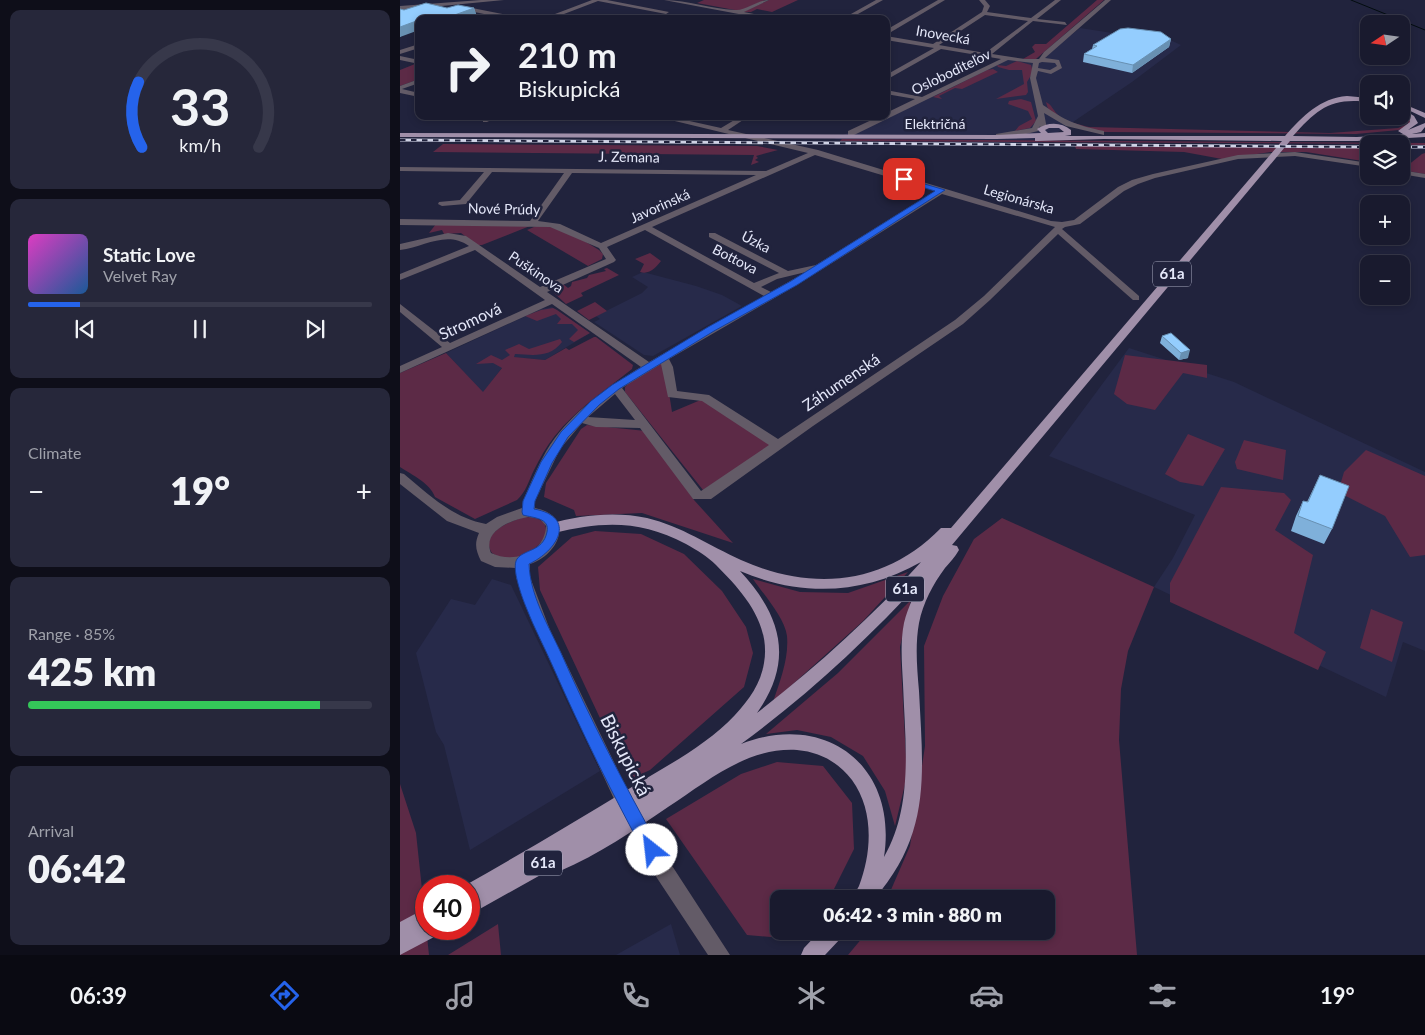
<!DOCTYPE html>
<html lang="en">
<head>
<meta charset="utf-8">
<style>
	:root { --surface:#191a2e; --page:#26273a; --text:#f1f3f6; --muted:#9fa1aa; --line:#37384a; --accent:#2563eb }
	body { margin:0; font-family:Lato,sans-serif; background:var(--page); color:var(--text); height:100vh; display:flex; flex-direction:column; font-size:19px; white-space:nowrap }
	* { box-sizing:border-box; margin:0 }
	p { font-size:16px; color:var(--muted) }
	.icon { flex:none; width:28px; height:28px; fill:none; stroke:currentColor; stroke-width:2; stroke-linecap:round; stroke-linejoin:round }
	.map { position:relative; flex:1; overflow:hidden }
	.panel { display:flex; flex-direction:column; gap:10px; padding:10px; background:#0e0e19; width:400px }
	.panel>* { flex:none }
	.banner { position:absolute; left:15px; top:15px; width:475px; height:105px; border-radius:10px; box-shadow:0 2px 8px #0003,0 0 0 1px var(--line); background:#191a2e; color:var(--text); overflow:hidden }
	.needle { width:32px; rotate:257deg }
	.tools { position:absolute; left:960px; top:15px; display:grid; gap:10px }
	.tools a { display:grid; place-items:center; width:50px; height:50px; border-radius:10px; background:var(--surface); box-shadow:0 2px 8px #0003,0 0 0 1px var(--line); font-size:25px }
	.speed { position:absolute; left:15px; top:875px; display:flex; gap:10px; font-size:25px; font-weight:700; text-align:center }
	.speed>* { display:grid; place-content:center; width:65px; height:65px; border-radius:50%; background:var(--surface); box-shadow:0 2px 8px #0003,0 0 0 1px var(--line); line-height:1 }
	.speed .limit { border:8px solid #d22; background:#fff; color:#111 }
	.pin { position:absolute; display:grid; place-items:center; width:42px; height:42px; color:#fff; margin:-21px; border-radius:10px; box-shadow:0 2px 8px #0006 }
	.me { position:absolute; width:55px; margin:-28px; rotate:331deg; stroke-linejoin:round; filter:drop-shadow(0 0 4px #0008) }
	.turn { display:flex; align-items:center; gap:18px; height:105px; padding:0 20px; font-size:22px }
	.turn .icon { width:65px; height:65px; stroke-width:2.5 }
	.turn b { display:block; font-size:35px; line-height:42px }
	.big { font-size:38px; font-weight:800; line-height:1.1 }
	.panel .card { flex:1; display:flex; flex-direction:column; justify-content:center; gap:8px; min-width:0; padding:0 18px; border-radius:10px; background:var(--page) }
	.panel .dial { align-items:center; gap:0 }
	.dial svg { height:130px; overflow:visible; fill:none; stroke:var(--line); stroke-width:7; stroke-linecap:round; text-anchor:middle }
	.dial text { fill:var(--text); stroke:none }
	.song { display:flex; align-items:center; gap:15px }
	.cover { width:60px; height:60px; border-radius:8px; background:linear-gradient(135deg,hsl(310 70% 55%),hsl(210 70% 35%)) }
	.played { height:5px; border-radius:2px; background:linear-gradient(90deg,var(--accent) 15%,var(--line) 15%) }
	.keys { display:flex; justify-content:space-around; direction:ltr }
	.heat { display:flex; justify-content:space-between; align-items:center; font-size:28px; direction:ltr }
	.charge { height:8px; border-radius:4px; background:linear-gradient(90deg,#34c759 85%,var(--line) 0) }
	.trip { position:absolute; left:370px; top:890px; width:285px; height:50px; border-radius:10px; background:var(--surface); box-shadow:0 2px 8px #0003,0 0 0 1px var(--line); font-weight:800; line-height:50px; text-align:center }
	.tab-bar { display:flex; height:80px; justify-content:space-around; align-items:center; background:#0a0a12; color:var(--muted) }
	.tab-bar .icon { width:35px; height:35px }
	.tab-bar .selected { color:var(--accent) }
	.tab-bar b { font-size:22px; color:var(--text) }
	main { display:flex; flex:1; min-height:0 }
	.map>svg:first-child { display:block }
	.built { fill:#272a4a }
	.green { fill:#5c2a46 }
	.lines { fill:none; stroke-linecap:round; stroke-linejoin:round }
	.stream { stroke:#030d10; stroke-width:1 }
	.minor { fill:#635b67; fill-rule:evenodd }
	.major { fill:#a08fa9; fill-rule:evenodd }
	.rail-casing { stroke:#cfd2e5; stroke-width:3 }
	.rail { stroke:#21233d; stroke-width:2; stroke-dasharray:5.5; stroke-linecap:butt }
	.wall { fill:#7fb0da }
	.shaded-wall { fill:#6890b2 }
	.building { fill:#94cdfe; stroke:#6890b2 }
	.route { fill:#2563eb; stroke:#184099 }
	.labels { text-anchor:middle; stroke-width:5; stroke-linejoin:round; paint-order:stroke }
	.far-street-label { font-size:14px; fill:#e4e7f9; stroke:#21233d }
	.shield { fill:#21233d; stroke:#aaacc1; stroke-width:1 }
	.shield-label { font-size:15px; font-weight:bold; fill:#e4e7f9 }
	.street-label { font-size:16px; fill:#e4e7f9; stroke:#21233d }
	.near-street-label { font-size:19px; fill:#e4e7f9; stroke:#21233d }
</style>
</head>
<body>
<main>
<section class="panel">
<div class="card dial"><svg viewBox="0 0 100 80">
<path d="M14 69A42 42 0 1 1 86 69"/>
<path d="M14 69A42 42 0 0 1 12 29" stroke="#2563eb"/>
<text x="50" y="56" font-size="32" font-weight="700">33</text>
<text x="50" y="72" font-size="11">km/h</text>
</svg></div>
<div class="card">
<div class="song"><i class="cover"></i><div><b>Static Love</b><p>Velvet Ray</p></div></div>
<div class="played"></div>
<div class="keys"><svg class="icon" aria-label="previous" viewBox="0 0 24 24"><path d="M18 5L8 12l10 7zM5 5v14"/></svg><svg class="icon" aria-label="pause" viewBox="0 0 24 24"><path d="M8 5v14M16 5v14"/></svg><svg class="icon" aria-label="next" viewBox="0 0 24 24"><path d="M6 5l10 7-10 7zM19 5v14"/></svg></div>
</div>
<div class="card"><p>Climate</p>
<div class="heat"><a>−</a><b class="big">19°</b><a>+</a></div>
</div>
<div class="card"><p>Range · 85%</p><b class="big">425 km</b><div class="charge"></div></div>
<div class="card"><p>Arrival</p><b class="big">06:42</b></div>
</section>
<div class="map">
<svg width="1025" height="955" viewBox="0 0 1025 955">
	<rect width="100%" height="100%" fill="#21233d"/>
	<path class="built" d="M680,28L719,34L768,39L781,45L732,82L639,145L552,146L434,139L486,116L603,59L639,60Z
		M243,272L296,286L322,295L342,306L253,356L244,355L194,322L200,319L196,316L242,293L248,287L232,277Z
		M152,307L190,333L145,360L110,357L83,393L46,353L141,309Z
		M729,348L834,382L1025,472V651L1003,642L986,697L754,587L773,558L795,515L649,456Z
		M92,579L111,585L200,771L70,850L44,745L36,732L16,653L51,599L75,605Z
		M271,924L280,955H216Z"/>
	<path class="green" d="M304,0H365L340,11L297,3Z
		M369,0H398L372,12L357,9L351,12H343Z
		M697,0H704L636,59H623L635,52L632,47L635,44H646Z
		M617,61L631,65L633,72L627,82L628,92L626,95L596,99L624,84L622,70H609L598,67L597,65L606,66Z
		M15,64L19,65V79L0,86V70Z
		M593,69L598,72L562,89L555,88L539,96L542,99L533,97L587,70Z
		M621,99L631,102L636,121L630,128L615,131L619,126L632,119L628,111L608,104L609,101Z
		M646,102C652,105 653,110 657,114C665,122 678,124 689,127L930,133L998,128L1008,124L1006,116H1008L1011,121L1007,127L999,130L956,134L704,132C683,129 651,127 646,102Z
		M442,139L1025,143V145H1001V144L440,141Z
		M43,144L357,146L378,150L356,156L358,158L355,160L359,162L351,165L354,155L33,152Z
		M675,146L969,148V162L906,152H871L822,159L784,152L676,149Z
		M1025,153V174L1002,170L1022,154Z
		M143,223L160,226L199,250L203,254L202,259L188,266L127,230Z
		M36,224H135L82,245H77L61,233L44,234L42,230L29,233Z
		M250,253L261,261C256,267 250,275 240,272L244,264L235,259Z
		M207,268L219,275L181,293L183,296L166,304L154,293L157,288L163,284L168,288L171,286L172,282L187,278L189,275L206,271L204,269Z
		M195,302L207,311L189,320L177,311Z
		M153,308L157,310L190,333L174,342L169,339L178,330L172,324H157L161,319L156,314L137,321L125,316L141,310Z
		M194,337H196L233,365L232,369C207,389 176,409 154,437C146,447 140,458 134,470C129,480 126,492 117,500L75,519L35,497C30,483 12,475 0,467V373L46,353L83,392L102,368L93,363L76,364L91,355L102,360L110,355L105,350L119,344L129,349L160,339L162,342C150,358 134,355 115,354L114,357L145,360L166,348L169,350Z
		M725,355L807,365V378L783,373L755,410L727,404L714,394Z
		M264,361L272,412L303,399L372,445L303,490L225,392V387L230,382Z
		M187,425L246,431L294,500L333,543L242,513L176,516L174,510L144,497L146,483L181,429Z
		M788,434L825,449L803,486L780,482L765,474Z
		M844,440L886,450L883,480L837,469L835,462Z
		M966,450L1025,476V555L1010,557L985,516L938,492L944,472Z
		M821,487L884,493L891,500L875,530L913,555L894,633L926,652L918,670L770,602V583Z
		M125,517C175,517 124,577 92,553C79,533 110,521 125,517Z
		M602,518L754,587L728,651L721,689L719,740L737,955H448L468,931H646V899H487L510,846L525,746L524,646L543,596L574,539Z
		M195,531L241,534L284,554L322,591L346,627L353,653L344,687L250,770L229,780L140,590L138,567L172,537Z
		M508,572L463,621L373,702C380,681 389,659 387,636C385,618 363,594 353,579L400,592L448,593Z
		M511,600L500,647L507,776L495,826L485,791L463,756L431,737L397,730L366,734L438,673Z
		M971,609L1003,622L992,662L960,648Z
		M377,762L423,766L452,803L454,849L429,899H379V931H394L383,938L347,935L266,819L341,774Z
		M0,784L16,833L29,955H0Z
		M98,924L101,955H48Z"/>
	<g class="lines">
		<path class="stream" d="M951,0L1025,30"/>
		<path class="minor" d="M81,0H104L0,10V6Z
			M192,0H207L269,12L266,14L198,1L164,14L186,19H174L155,14Z
			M264,0C288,0 311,9 335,10C346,11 357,0 369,0L344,12L379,19H365Z
			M476,0H483L449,19H442Z
			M538,0H545L486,35V30Z
			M579,0H585L590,6L587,12L631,18L655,0H661L637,19L665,22L667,25L633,21L592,54L625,59H639L644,52L705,0H711L645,58L659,60L662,68L651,74L638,71L636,78L643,105C666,121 675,125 704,131V135L666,126L644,113L647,129H641L640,126L638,131L626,134L596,138V134L632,128L638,116L630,78L633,63L608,60L454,135H448V131L480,116H486V113L515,99L486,94V90L522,97L601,59L541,49L486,80V75L534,48L486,40V36L533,44L582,12L584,6ZM585,15L628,21L585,53L539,45ZM642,62L655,63L657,66L650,70L638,68L639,63Z
			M62,6L118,17L121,19H108L60,9Z
			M19,44V48L0,54V50Z
			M0,56L19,60V64L0,60Z
			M19,79V83L2,89L19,93V97L0,93V86Z
			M90,116H99L87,122H83V120Z
			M254,116H267L321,128L341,116H349L328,130L418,150L651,221L662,222L674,220L718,187L732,180L753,174L838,155L895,152L969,163V167L895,156L838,159L755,178L738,184L724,191L680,224L665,227L662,229L739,296V300H733L658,234L590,300L563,324L413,426L311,499H293L240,428L196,427L182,423L160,449L135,501V508C175,516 160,554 130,564V577L150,630L226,787L267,858L330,955H308L253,872L214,799L136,630L116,577V568L95,567L81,561C76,551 74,544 79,533L47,521L0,484V473L4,474C29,495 53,518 86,524L97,517L122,508L123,501C131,483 139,462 150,445C172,412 208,387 241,367L152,304L0,373V366L42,347L0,312V304L50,343L145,300L75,250L0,280V274L69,246C46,230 25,247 0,250V244L48,233L66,236L140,287L206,259L199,248L150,227L0,225V219L130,221L164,173L92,172L66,204L42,206L38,204L39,202L60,200L84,172L0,171V167L366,171L408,153ZM415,155L535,191L416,265L388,271L315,233H309V237L379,273L354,283L252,227ZM172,173L356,175L201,243L160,224L138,221ZM542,194L655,227L584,296L555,320L378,439L309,395L277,391L273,367L269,359L397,285ZM245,230L364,296L249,362L147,292L214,262L216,260L207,247ZM406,272L371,292L361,287L377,279ZM261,364L268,397L302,401L369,445L301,491L222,388ZM215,394L235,420L188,417ZM128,517L140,519L146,526C145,553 114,564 91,553C82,531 111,520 128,517Z
			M416,116H430L427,118Z
			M1001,170L1025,174V178L1001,174Z"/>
		<path class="major" d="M947,96L969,98V102C931,97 917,109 893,136L957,137L1003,134L998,131L1010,122L1009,118L1001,113V108L1014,116L1018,123L1008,130L1025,123V127L1021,132L1012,134L1025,133V137L957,141H890L552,545L557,546L559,550C555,557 550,562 545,568C533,584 523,603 519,623C515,645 517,668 519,691C523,772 532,833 474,899H452C454,894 457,890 459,886C472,852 474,810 452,780C438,762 420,752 397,750C347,747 308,781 268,807C234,830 198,855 160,871L153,868L69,915V886H64C119,855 173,823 227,790C264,767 305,747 335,715C349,700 361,683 364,663C371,623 342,591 316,565C307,556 298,551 286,544C241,520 203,521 154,533L149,532L147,528L149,524C180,515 215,511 247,518C281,526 310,546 341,560C413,592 485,585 541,528H551L882,141L704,139L638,141H635V138L596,139L0,137V133L596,135L641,133L637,129C648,122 661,122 671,130V135L665,136H885C903,116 920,98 947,96ZM649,128H659L664,132L648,133L645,130ZM521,562C471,618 416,667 357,713C394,661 382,616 340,571C401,597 463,595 521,562ZM524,578C515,592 508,607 504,623C500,643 502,664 503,684C505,742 514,805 484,857C498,766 426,711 341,744C408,695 468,639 524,578Z
			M1006,105L1025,113V118L1004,108L1003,107Z
			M26,908V929H39L36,936L0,955V922Z
			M420,931H444L441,938L425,955H401L404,948Z"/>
		<defs>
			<path id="rail" d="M0,140L969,147
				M1001,147H1025"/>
		</defs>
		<use href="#rail" class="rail-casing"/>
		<use href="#rail" class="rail"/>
	</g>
	<path class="wall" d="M47,8H74L77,17L72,19H19L0,37V9L4,10Z
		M771,39L769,47L732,73L683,62L684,54L692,49L693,45Z
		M762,336L788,358L779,360L760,343Z
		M920,475L932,529L924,544L891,531L896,516L903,501L907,502Z"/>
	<path class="shaded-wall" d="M74,8L77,17L72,19H50L49,17Z
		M31,15L33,19H27Z
		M19,20V30L0,37V27Z
		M771,39L769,47L732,73L733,65Z
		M790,350L788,358L779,360L781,353Z"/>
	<path class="building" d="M26,3L47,8L58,5L74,8L49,17L31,15L27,19H19V20L0,27V9L4,10Z
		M728,28L761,32L771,39L733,65L684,54L697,46L693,45L720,29Z
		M771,333L790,350L781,353L762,336Z
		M920,475L949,486L932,529L898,516L903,501L908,502Z"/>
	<path class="route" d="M501,177L545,190L397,285L314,331L219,389L199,405L168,437L152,463L135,501L134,509C178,517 157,551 129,564C130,595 148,625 161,653C190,719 223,782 258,845L260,850L258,856L252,859L246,856C213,795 182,733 154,669C145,648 134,628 126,607C122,597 111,568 117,559C124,549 143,552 147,532C150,518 134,518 123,515L122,512L123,501L141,462L161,432L191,401L212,385L308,327L391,281L535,191L501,181Z"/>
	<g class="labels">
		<g class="far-street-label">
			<text transform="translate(543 35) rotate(10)" y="5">Inovecká</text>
			<text transform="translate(551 72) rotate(-26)" y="5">Osloboditeľov</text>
			<text x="535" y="129">Električná</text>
			<text transform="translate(229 157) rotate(1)" y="5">J. Zemana</text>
			<text transform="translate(619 199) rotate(16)" y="5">Legionárska</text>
			<text transform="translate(260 206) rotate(-24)" y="5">Javorinská</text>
			<text transform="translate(104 209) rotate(1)" y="5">Nové Prúdy</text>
			<text transform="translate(356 242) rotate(27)" y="5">Úzka</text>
			<text transform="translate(335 259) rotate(27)" y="5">Bottova</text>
			<text transform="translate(136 272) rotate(34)" y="5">Puškinova</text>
		</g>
		<g class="shield">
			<rect x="753" y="261.5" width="38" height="25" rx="4"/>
			<rect x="486" y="576.5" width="38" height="25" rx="4"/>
			<rect x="124" y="850.5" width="38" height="25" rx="4"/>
		</g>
		<g class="shield-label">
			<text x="772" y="279">61a</text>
			<text x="505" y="594">61a</text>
			<text x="143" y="868">61a</text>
		</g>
		<g class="street-label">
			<text transform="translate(70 321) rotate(-25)" y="6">Stromová</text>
			<text transform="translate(441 382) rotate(-34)" y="6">Záhumenská</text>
		</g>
		<g class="near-street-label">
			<text transform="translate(226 755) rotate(63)" y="7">Biskupická</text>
		</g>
	</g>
</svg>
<div class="tools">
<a><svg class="needle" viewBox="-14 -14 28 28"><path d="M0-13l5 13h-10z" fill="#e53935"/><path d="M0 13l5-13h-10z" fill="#9fa1aa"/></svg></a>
<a><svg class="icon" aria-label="sound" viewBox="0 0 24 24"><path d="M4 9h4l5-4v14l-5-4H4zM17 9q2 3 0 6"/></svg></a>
<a><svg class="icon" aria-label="layers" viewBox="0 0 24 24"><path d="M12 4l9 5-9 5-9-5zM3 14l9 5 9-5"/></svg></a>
<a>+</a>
<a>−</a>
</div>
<div class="speed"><div class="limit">40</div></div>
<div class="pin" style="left:504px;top:179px;background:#d93025"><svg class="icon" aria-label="arrive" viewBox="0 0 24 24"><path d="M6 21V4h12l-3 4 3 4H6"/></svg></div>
<svg class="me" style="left:252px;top:850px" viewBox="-20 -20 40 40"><circle r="19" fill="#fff"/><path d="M0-13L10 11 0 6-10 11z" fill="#2563eb"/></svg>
<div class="trip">06:42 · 3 min · 880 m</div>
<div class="banner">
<div class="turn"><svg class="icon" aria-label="right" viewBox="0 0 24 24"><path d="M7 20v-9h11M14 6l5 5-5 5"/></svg><div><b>210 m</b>Biskupická</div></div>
</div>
</div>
</main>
<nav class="tab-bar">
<b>06:39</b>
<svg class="icon selected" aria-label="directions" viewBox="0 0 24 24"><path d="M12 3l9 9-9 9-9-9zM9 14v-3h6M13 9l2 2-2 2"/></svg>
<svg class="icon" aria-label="music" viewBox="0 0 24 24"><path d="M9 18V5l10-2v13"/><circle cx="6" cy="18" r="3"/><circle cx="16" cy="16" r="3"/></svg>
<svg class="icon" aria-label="phone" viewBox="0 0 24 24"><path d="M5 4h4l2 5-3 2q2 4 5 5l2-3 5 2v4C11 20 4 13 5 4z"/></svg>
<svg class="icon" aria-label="climate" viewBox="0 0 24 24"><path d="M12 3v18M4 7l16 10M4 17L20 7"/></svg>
<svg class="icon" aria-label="car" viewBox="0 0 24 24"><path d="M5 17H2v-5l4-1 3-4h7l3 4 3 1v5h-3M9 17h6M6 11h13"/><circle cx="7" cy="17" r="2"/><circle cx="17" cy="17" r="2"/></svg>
<svg class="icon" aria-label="filters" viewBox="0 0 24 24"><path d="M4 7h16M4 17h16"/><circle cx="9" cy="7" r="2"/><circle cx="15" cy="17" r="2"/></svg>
<b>19°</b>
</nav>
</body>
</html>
